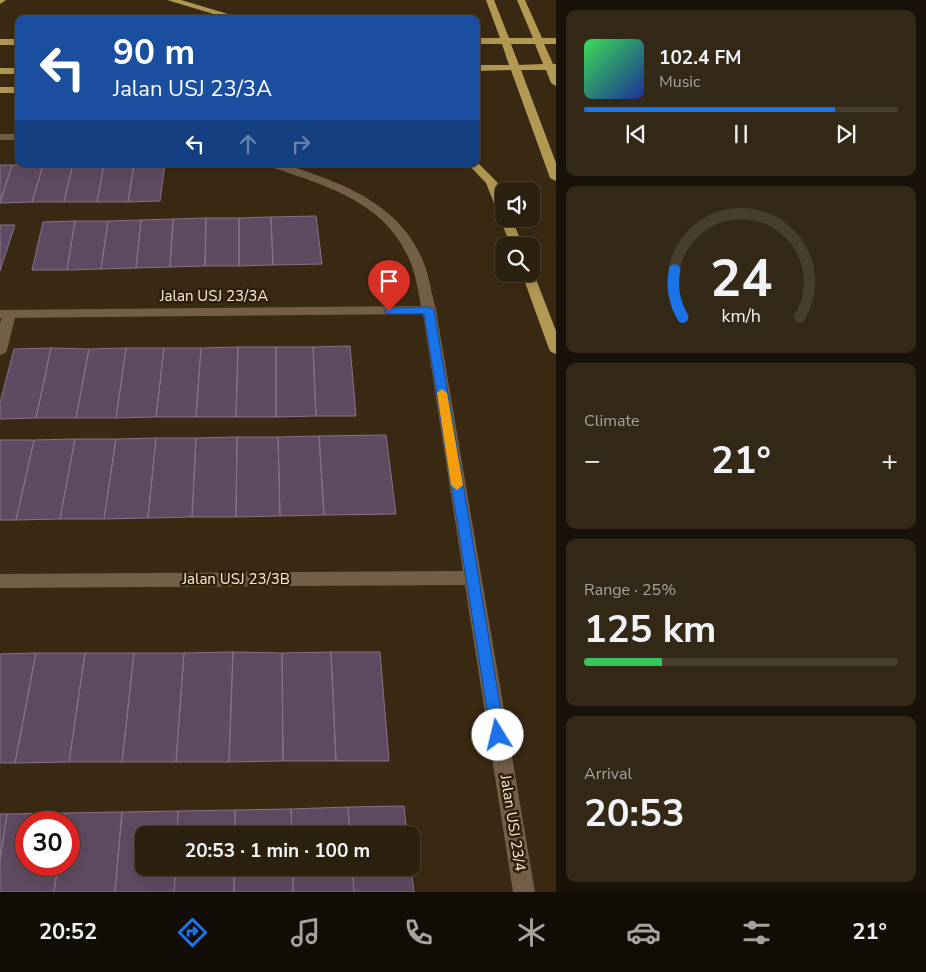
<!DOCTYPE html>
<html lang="en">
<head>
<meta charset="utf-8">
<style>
	:root { --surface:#2c200e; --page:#342817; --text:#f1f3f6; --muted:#a6a39e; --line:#483e2e; --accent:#1a73e8 }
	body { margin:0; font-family:"Nunito Sans",sans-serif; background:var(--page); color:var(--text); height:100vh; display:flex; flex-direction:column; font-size:19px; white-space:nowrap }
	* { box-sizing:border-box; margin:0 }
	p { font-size:16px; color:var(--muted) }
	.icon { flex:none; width:28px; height:28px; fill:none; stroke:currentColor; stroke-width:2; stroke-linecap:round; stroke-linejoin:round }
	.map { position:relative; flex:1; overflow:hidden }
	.drawer { display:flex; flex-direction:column; gap:10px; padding:10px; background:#181208; width:370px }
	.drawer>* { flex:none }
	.banner { position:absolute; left:15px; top:15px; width:465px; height:152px; border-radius:10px; box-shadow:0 5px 20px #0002,0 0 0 1px var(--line); background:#1a4fa0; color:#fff; overflow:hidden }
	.controls { position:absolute; left:495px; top:182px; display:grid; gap:10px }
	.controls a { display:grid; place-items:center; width:45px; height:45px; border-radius:10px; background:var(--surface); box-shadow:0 5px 20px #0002,0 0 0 1px var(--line); font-size:25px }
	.speed { position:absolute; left:15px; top:811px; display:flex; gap:10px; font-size:25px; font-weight:700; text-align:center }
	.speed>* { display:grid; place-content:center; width:65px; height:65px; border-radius:50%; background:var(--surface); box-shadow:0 5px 20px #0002,0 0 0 1px var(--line); line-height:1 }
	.speed .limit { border:8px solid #d22; background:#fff; color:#111 }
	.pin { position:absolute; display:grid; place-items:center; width:42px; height:42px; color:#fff; margin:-51px -21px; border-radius:50% 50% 50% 0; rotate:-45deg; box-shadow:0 0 5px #0007 }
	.pin .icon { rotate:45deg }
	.me { position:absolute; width:55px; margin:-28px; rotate:351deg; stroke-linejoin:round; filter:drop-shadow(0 0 4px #0008) }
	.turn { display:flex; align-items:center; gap:18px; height:105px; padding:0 15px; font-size:22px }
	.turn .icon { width:65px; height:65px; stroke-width:2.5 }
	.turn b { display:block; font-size:35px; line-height:42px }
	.lanes { display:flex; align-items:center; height:48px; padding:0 15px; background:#0003; justify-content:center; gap:25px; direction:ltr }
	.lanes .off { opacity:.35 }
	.big { font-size:38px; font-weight:700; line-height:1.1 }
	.drawer .widget { flex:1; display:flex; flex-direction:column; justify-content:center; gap:8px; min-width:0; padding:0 18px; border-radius:10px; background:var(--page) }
	.drawer .dial { align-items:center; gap:0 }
	.dial svg { height:130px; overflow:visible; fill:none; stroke:var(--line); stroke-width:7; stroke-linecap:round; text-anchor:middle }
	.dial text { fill:var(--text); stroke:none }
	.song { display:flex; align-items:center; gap:15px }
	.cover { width:60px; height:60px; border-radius:8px; background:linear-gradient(135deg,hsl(130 70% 55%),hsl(230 70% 35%)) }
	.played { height:5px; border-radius:2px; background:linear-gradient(90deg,var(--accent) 80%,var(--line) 80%) }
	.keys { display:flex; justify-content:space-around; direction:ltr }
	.heat { display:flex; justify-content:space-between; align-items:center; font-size:28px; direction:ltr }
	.charge { height:8px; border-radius:4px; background:linear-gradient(90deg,#34c759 25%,var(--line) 0) }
	.trip { position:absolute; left:135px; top:826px; width:285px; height:50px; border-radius:10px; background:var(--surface); box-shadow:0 5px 20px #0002,0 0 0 1px var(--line); font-weight:700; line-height:50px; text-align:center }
	.menu { display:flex; height:80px; justify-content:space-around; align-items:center; background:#120d06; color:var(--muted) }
	.menu .icon { width:35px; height:35px }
	.menu .on { color:var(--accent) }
	.menu b { font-size:22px; color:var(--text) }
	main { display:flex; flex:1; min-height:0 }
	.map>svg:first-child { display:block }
	.building { fill:#5f4b61; stroke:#87728a }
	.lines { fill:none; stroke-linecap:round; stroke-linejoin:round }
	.service { fill:#735f47; fill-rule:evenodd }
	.minor { fill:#735f47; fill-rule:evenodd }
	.motorway { fill:#b19853; fill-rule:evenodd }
	.route { fill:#1a73e8; stroke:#114b97 }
	.slow { fill:#f59e0b }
	.labels { text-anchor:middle; stroke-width:5; stroke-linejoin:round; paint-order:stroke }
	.street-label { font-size:15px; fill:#f8eddf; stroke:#312009 }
</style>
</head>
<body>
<main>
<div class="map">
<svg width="556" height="892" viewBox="0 0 556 892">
	<rect width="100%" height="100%" fill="#3b2a13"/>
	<path class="building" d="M73,164H104L97,202H64Z
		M73,164L64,202H32L43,165Z
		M104,164H134L128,202H97Z
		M134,164H165L160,201L128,202Z
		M0,165H12L0,202Z
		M12,165H43L32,202L0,203Z
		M316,216L322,264L273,265L271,217Z
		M271,217L273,265L239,266V218Z
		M206,218H239V266H205Z
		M206,218L205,266L170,267L173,219Z
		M173,219L170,267L136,268L141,220Z
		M141,220L136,268L101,269L108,221Z
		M75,221L67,270H32L43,222Z
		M75,221H108L101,269L67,270Z
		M0,225H15L0,271Z
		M350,346L356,416H316L313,347Z
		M238,347H276V417H236Z
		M238,347L236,417H196L201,348Z
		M276,347H313L316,416L276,417Z
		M51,348L36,418L0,419V403L14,349Z
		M51,348L89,349L76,418H36Z
		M126,348H164L156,417L116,418Z
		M126,348L116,418H76L89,349Z
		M164,348H201L196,417H156Z
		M386,435L396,514L324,515L319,436Z
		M319,436L324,515L280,516L278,437Z
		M237,437H278L280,516L236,517Z
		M237,437L236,517H192L196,438Z
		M156,438H196L192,517L148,518Z
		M156,438L148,518L104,519L116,439Z
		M75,439H116L104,519H60Z
		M75,439L60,519L16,520L34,440Z
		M0,440H34L16,520H0Z
		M233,652L282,653L283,761L229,762Z
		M233,652L229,762H176L184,653Z
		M331,652H380L389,761H336Z
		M331,652L336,761H283L282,653Z
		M36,653H85L69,762L15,763Z
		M36,653L15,763H0V654Z
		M85,653H134L122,762H69Z
		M134,653H184L176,762H122Z
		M404,806L407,835H350L348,807Z
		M348,807L350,835H292L291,809Z
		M291,809L292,835H235V810Z
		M235,810V835H177L178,811Z
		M178,811L177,835H144V868H176L174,892H115L122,812Z
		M122,812L115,892H54L58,865H69V822H64L65,813Z
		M65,813L64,822H26V865H58L54,892H0V859L7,814Z
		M0,814H7L0,859Z
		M176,868H234V892H174Z
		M234,868H293V892H234Z
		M293,868H352L354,892H293Z
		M352,868H411L414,892H354Z"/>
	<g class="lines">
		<path class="service" d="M9,310L16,314L7,350L5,353L0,355V323L4,311Z"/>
		<path class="minor" d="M0,134H19V140H0Z
			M267,164C288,163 308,172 327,179C371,196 410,221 426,269C430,282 432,296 436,310L535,892H513L465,585L0,588V574L463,571L423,314L0,318V310L421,306C418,291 416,275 410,261C384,200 327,187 269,166Z"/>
		<path class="motorway" d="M0,0H6L0,4Z
			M167,0H181L245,19H230Z
			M486,0H494L509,38H533L517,0H525L542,38H556V44H544L553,64H556V86L551,83L546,70H521L556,163V181L550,178L511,70L476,71V65H509L502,44H476V38H500ZM511,44H535L543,64L519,65Z
			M0,39H19V45H0Z
			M0,68H19V74H0Z
			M0,87H19V93H0Z
			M476,161L497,182L504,199V219H512L523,246H511L500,219L503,216L498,213L486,183L468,164H476Z
			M531,271L534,274L556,331V354L551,352L549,349L522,274H531Z"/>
	</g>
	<path class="route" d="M429,307L434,310L505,735L503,740L498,742L493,740L491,735L424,314H389L384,311L389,308Z"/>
	<path class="slow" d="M442,389L447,393L463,485L457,490L451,485L437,393Z"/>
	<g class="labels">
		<g class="street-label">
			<text x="214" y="301">Jalan USJ 23/3A</text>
			<text x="236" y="584">Jalan USJ 23/3B</text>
			<text transform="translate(513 823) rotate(81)" y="5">Jalan USJ 23/4</text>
		</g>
	</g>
</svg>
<div class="controls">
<a><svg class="icon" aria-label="sound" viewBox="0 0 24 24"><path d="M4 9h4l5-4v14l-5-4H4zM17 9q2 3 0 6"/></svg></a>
<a><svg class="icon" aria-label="search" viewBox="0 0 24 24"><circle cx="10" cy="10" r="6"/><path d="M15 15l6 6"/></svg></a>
</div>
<div class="speed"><div class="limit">30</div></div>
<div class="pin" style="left:389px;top:311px;background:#d93025"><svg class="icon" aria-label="arrive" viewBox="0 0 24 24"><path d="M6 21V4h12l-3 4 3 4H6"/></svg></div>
<svg class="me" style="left:498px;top:735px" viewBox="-20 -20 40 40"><circle r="19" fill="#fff"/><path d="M0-13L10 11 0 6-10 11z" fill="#1a73e8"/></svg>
<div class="trip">20:53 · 1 min · 100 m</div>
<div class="banner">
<div class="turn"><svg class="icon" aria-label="left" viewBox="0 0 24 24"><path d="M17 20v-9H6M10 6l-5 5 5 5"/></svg><div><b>90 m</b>Jalan USJ 23/3A</div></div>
<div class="lanes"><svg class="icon" aria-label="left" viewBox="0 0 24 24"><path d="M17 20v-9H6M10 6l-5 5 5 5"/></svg><svg class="icon off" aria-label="ahead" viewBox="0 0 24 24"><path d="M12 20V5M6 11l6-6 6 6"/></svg><svg class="icon off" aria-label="right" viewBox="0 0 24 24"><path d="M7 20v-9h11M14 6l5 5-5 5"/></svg></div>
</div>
</div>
<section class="drawer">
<div class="widget">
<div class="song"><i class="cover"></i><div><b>102.4 FM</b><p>Music</p></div></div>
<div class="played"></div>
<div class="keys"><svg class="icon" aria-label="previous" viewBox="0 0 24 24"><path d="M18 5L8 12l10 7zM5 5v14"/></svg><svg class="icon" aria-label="pause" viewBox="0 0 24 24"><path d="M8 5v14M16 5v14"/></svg><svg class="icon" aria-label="next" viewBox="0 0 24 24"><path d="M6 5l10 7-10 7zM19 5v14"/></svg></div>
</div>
<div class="widget dial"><svg viewBox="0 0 100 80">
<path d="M14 69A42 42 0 1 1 86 69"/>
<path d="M14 69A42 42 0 0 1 9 40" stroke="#1a73e8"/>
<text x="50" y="56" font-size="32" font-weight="700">24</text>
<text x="50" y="72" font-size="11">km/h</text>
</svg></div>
<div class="widget"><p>Climate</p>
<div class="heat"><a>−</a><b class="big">21°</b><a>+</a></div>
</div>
<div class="widget"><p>Range · 25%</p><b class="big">125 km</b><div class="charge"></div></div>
<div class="widget"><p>Arrival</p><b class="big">20:53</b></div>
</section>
</main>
<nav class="menu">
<b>20:52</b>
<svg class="icon on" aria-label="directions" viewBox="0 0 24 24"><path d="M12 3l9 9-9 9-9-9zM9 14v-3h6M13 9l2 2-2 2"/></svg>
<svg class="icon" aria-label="music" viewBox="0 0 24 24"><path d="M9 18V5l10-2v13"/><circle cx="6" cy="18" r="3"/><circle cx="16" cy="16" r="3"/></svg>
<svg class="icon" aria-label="phone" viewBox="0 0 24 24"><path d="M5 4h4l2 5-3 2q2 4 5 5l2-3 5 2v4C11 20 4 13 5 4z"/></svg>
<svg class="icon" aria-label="climate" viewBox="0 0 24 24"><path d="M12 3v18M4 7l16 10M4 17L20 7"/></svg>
<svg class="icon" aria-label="car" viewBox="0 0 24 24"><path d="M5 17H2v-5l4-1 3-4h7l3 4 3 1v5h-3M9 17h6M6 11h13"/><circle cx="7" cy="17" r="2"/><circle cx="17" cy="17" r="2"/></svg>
<svg class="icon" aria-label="filters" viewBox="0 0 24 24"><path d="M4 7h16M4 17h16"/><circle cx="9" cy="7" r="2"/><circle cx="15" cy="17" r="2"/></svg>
<b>21°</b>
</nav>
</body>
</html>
